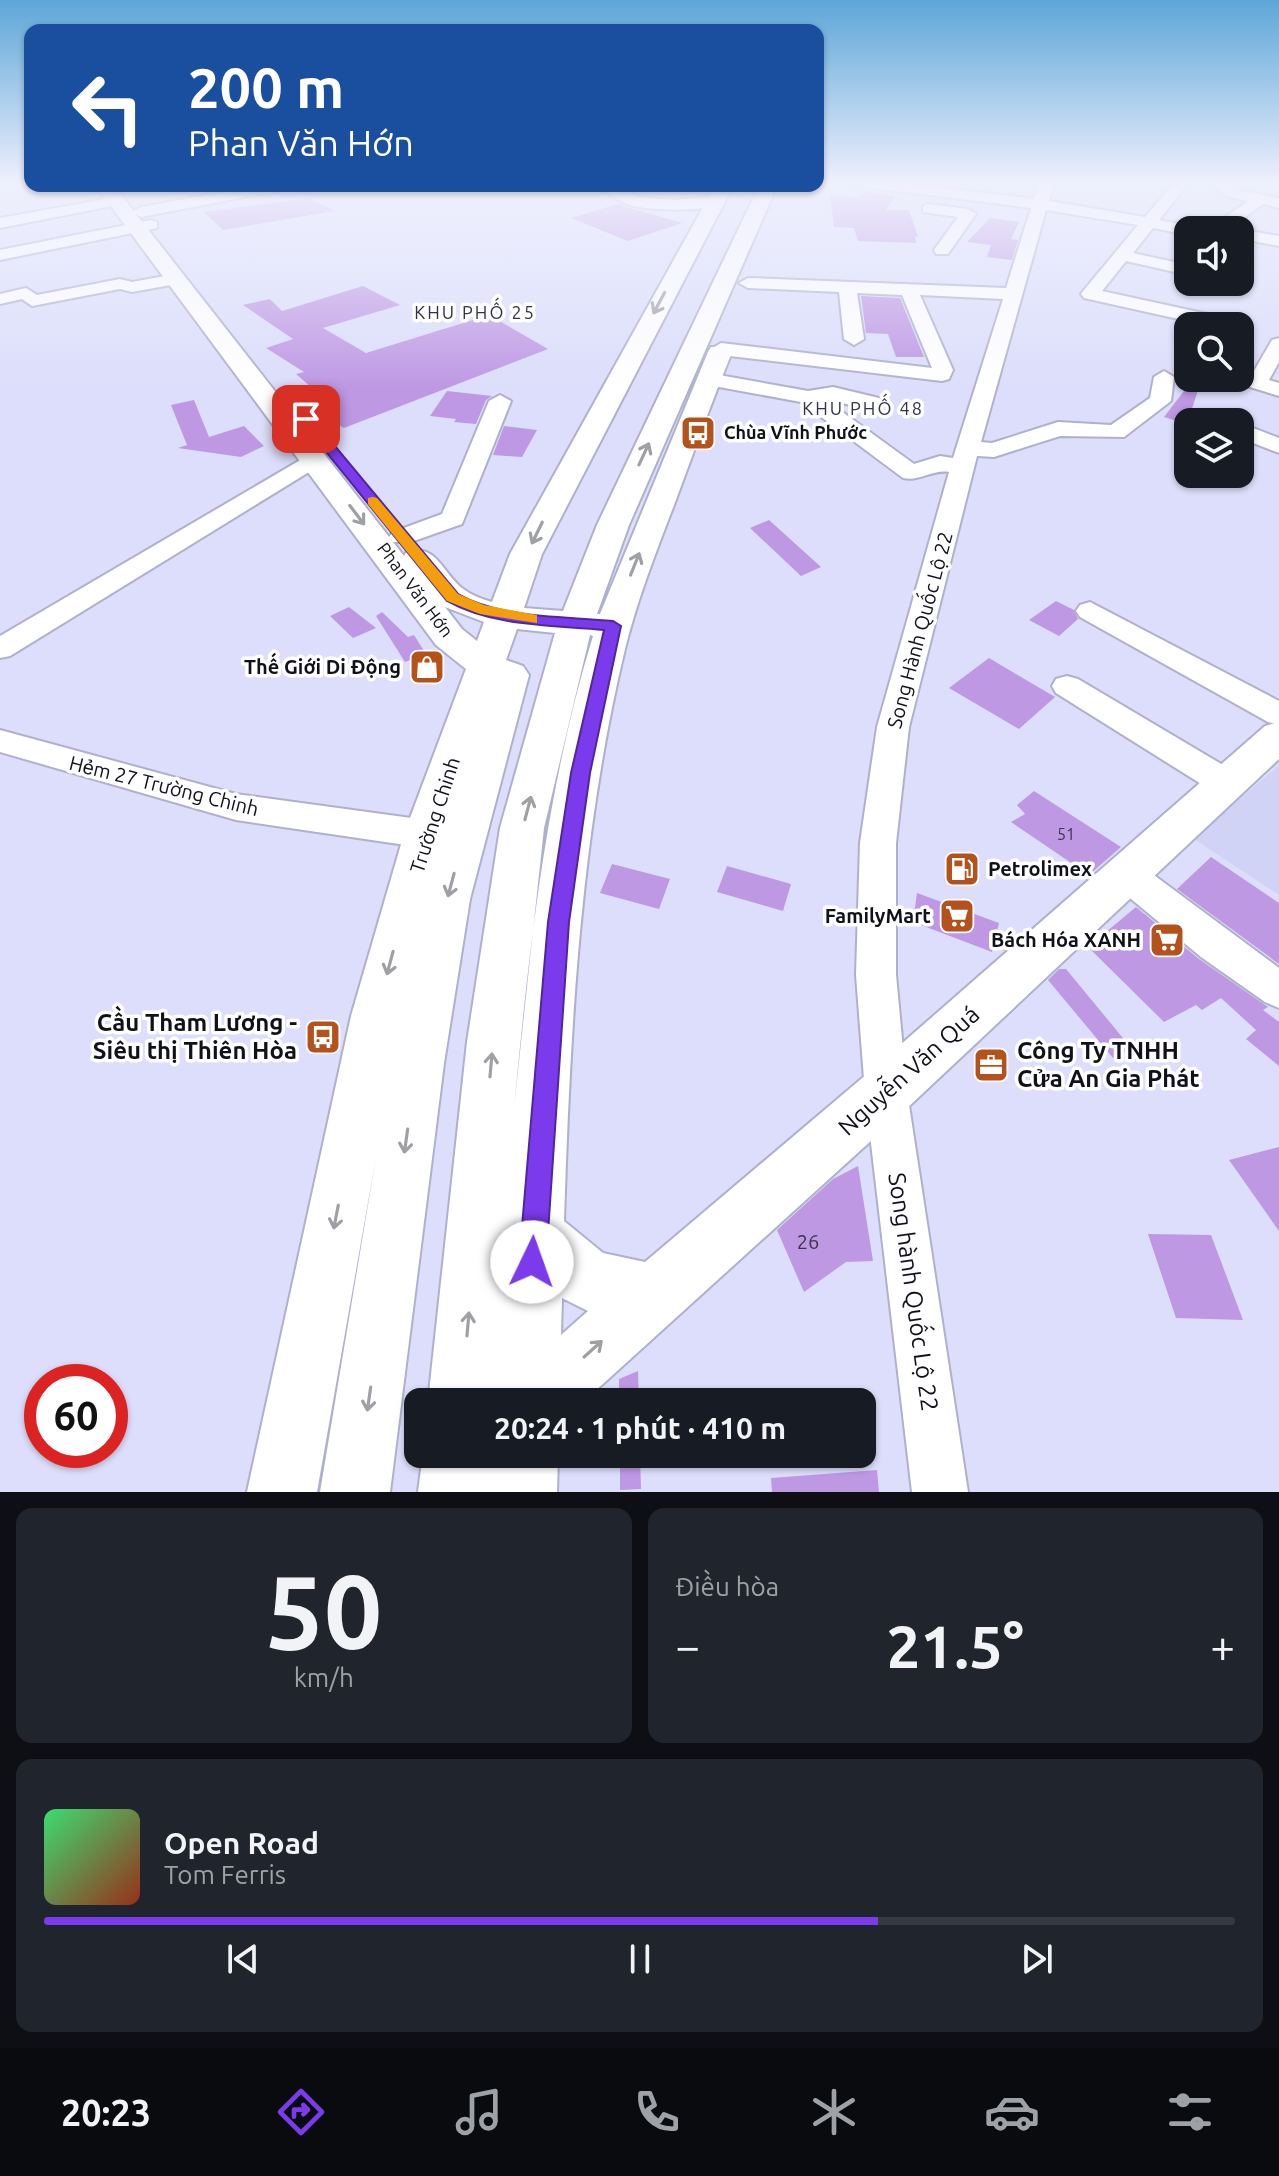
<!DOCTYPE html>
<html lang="vi">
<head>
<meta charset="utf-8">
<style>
	:root { --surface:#171b24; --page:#20242c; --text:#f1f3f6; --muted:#9ea1a6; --line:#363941; --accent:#7c3aed }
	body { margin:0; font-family:Ubuntu,sans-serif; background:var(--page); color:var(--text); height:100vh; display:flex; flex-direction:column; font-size:30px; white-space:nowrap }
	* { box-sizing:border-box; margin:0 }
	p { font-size:26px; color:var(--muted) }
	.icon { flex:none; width:44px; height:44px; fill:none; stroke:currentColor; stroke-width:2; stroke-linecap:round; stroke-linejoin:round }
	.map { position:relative; height:1492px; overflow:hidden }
	.drawer { display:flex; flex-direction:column; gap:16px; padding:16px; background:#0d0f14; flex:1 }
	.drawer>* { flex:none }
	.banner { position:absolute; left:24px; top:24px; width:800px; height:168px; border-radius:16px; box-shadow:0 2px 6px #0004; background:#1a4fa0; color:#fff; overflow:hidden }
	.controls { position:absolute; left:1174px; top:216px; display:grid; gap:16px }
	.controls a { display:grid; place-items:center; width:80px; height:80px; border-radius:16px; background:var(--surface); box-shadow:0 2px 6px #0004; font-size:40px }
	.speed { position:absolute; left:24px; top:1364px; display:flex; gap:16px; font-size:40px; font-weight:700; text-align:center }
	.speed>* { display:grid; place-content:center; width:104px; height:104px; border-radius:50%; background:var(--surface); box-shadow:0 2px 6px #0004; line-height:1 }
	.speed .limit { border:12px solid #d22; background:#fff; color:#111 }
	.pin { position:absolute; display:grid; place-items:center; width:68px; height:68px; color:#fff; margin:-34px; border-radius:16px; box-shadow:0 4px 12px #0006 }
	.me { position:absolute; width:88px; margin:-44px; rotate:3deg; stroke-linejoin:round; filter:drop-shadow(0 0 6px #0008) }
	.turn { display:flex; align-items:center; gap:28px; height:168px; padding:0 32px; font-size:36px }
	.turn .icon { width:104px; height:104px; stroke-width:2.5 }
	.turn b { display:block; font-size:56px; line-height:68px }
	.big { font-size:60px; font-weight:700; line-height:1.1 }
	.drawer .card { flex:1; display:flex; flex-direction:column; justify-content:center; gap:12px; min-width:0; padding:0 28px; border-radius:16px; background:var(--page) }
	.drawer .dial { align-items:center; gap:0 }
	.dial b { font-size:104px; line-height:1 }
	.song { display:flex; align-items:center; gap:24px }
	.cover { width:96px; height:96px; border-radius:12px; background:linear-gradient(135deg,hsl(140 70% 55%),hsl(10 70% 35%)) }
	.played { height:8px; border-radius:4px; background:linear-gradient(90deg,var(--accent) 70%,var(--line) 70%) }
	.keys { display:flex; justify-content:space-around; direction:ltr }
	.heat { display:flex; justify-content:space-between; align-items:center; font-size:44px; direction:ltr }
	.drawer .tiles { flex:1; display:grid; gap:16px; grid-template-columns:1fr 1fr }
	.card:last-child { grid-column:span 2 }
	.trip { position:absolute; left:404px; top:1388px; width:472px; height:80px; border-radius:16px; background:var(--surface); box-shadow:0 2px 6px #0004; font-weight:700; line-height:80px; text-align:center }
	.dock { display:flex; height:128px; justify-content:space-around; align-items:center; background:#090b0e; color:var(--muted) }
	.dock .icon { width:56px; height:56px }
	.dock .current { color:var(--accent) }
	.dock b { font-size:36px; color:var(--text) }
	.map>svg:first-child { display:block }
	.built { fill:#d0d2f6 }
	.building { fill:#be98e3 }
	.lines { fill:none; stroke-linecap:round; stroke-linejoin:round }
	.minor-casing { stroke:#afb1cc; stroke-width:4 }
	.major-casing { stroke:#afb1cc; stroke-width:4 }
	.minor { fill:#fff; fill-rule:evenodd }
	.major { fill:#fff; fill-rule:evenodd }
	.oneway { stroke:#9fa0a4 }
	.route { fill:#7c3aed; stroke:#51269a; stroke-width:2 }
	.slow { fill:#f59e0b }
	.labels { text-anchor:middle; stroke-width:7; stroke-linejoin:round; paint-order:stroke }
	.number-label { font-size:16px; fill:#3c334d }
	.far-neighbourhood-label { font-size:18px; letter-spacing:2px; fill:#313248; stroke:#fff }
	.far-poi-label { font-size:18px; font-weight:bold; fill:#10111b; stroke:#fff; text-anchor:start }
	.far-street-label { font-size:18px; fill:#10111b; stroke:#fff }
	.street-label { font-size:20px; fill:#10111b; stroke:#fff }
	.poi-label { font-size:20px; font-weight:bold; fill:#10111b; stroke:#fff; text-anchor:end }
	.near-number-label { font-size:20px; fill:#3c334d }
	.near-poi-label { font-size:24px; font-weight:bold; fill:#10111b; stroke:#fff; text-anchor:end }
	.near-street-label { font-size:24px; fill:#10111b; stroke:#fff }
</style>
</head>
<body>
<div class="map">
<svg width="1279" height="1492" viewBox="0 0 1279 1492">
	<rect width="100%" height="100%" fill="#dcdefb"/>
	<path class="built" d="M1279,765V895L1194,839Z"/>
	<path class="building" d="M862,192L895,196L886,210H909L918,237L915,236L916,243L858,241L854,228L834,227L830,195L859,198Z
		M309,198L335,211L223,230L204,212Z
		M618,204L626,207L682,223L628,241L571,218Z
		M990,218L1019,222L1011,239L1018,240L1012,260L987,257L991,245L967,242Z
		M363,286L400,305L323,328L366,353L489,315L548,349L344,428L324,416L339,411L296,374L304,372L266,348L293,339L243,305L270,299L282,311Z
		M861,296L900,298L924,357H896L888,334L866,333Z
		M1194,378H1202L1187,424L1164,417Z
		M447,391L492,396L486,400L476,424L454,422L456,419L430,416Z
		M194,400L209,437L244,426L264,446L241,457L178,448L187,445L171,405Z
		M504,426L537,430L522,457L493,455Z
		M769,520L821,567L801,576L750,528Z
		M1056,601L1074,610L1078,619L1059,636L1029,620Z
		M349,607L376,628L353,638L330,616Z
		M382,612L408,637L414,635L426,654L405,662L376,616Z
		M989,658L1055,697L1019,729L949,688Z
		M1034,791L1121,847L1089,875L1011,822L1025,814L1017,805Z
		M1211,857L1279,903V964L1177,889Z
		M612,864L670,879L659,909L600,893Z
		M727,866L791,884L783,911L717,892Z
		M917,893L999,923L992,952L913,922Z
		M1136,907L1199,959L1268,1007L1263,1010L1279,1022V1066L1246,1039L1256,1030L1221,998L1202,1010L1196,1005L1164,1022L1088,947Z
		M1059,969H1066L1132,1049L1113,1058L1048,980Z
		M1279,1147V1231L1229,1160Z
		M858,1166L873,1261L846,1262L804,1292L777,1230L833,1179Z
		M1148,1234L1211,1235L1243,1320L1176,1318Z
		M638,1371L639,1402H619V1379Z
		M620,1454H640L641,1489L620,1490Z
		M877,1470L879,1492H772L771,1478Z"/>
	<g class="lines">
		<defs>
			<path id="minor" d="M843,181H881L1034,199L1040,181H1054L1049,201L1145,217L1176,181H1190L1159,220L1194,227L1196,230H1188V235L1153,228L1133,253L1188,265V275L1126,261L1102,291L1235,320L1244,326L1240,330V326H1210L1084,298L1081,294L1084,290L1138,225L1046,210L981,442L992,443L1058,422L1111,425L1150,398L1154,377L1164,371L1174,377L1171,401L1124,437L1060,436L994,457L977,456L909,727L896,843V975L907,1092L968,1492H912L865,1092L856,975L860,843L877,727L949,472C933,469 919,482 903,478L801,402L708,385L698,379L708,373L808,391L833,387L879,398L882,403L879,408L871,409L826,400L914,464L940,456L953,458L1003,299L920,295L953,370L949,379L942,381L721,355L711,349L721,343L932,368L902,295L857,293L864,339L854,345L844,339L839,292L748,288L739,283L748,278L1006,288L1031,208L850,185Z
				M1215,181H1229L1237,190L1279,198V208L1263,204L1232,227H1220V221L1248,201C1235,198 1217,197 1215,181Z
				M258,186H289L282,190L141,217L133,212L141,207Z
				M600,186H618L637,197L674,200L715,197L723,202C709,213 644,211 627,204C618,200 607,193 600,186Z
				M117,197L122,198V204L0,228V218Z
				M928,204L968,209L976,214L948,254H936L934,250L958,217L923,212V206Z
				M151,220L157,222V228L0,260V250Z
				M1250,231L1279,236V246L1253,241L1240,250V236Z
				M176,274L182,275L185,279L182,283L132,292L120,289L32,306L22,299L0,304V294L26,288L37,295L120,279L132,282Z
				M1279,338V362L1269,380L1279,383V396L1250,387L1247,383L1272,340Z
				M500,395L511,401L462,524L411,542H393L389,537L393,532L442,514L489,401Z
				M1211,412L1227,417L1230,422H1202L1200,419L1203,414Z
				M1240,423L1279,438V453L1240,438Z
				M314,452L322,454L326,459L322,464L10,656L0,658V636Z
				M1090,602L1279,701V725L1268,722L1080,617L1076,611L1080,605Z
				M1067,676L1078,679L1238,774L1243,783L1238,792L1226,795L1214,792L1056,693L1052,686L1056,679Z
				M0,730L236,794L426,820L438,824L443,834L438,844L426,848L236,820L0,752Z
				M1126,859L1139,864L1279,968V1008L1265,1002L1201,957L1113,884L1108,874L1113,864Z"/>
			<path id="major" d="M96,186H114L404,556L407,551C437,544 442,572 462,588C471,595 481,599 492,602L510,554L715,186H733L542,554L524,608L563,611L597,525L759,186H777L629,525L597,614H600L708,352L711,347H729L732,352C711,403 693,454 674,505C656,552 637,600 625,649C580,835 570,1031 564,1221L603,1253L645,1262L867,1074L1265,726L1279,722V759L905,1110L583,1402H494L496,1368L494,1402H428L467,1042L500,828L555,633L517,629L506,660L523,666L529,675L470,899L444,1063L390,1492H320L376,1157L317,1492H247L351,1016L404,834L466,669L436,645ZM445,607L484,622L477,641L462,629ZM590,635L593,636C546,788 529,950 514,1108L544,828ZM562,1298L588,1311L561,1335Z
				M423,1454H558L557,1492H418Z"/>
		</defs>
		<use href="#minor" class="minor-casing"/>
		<use href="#major" class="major-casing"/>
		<use href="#minor" class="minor"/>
		<use href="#major" class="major"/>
	</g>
	<defs><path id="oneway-shaft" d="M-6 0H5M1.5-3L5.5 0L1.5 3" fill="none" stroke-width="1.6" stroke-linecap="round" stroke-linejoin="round" transform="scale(2)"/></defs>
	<g class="oneway">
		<use href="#oneway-shaft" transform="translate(659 303) rotate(118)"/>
		<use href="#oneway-shaft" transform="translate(644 454) rotate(-65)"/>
		<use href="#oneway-shaft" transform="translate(357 515) rotate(53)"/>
		<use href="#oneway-shaft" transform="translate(537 533) rotate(116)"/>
		<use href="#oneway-shaft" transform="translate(635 564) rotate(-68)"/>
		<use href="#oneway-shaft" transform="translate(528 808) rotate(-75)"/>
		<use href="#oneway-shaft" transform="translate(451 885) rotate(105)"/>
		<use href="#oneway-shaft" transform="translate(390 963) rotate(105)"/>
		<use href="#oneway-shaft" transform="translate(491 1065) rotate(-85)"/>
		<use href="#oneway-shaft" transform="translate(406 1141) rotate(98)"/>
		<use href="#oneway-shaft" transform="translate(336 1217) rotate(101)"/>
		<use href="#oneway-shaft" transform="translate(468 1324) rotate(-85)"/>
		<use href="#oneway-shaft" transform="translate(593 1349) rotate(-42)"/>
		<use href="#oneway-shaft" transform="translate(369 1399) rotate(98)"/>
	</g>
	<linearGradient id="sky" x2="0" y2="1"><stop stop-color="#5da6d8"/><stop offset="0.47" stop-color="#eff0fd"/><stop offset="1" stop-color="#eff0fd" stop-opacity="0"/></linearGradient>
	<rect width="1279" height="389" fill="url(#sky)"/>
	<path class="route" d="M301,416H310L458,594C503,619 563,616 613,621L621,626L590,773L569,922L546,1262L542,1272L532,1276L523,1272L519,1262L548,922L571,773L604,630C553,625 493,627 447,601L301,421Z"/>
	<path class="slow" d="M373,497L377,498L458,594L484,605L537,615V623L480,614L447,601L368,504V498Z"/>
	<defs>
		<symbol id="bus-square" viewBox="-11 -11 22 22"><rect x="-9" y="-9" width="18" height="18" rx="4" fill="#b5521b" stroke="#fff"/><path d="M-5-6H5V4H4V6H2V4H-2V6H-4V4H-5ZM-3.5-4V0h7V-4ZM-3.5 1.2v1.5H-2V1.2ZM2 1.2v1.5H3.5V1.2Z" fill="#fff"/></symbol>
		<symbol id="shop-square" viewBox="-11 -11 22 22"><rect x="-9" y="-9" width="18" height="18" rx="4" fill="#b5521b" stroke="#fff"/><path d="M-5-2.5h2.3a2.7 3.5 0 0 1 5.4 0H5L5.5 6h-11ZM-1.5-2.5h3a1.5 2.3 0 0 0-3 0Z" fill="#fff"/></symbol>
		<symbol id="fuel-square" viewBox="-11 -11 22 22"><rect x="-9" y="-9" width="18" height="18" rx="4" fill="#b5521b" stroke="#fff"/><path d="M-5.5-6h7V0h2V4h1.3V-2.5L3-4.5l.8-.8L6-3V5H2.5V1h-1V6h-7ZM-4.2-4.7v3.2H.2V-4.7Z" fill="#fff"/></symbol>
		<symbol id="supermarket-square" viewBox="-11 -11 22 22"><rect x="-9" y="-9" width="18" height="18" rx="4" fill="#b5521b" stroke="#fff"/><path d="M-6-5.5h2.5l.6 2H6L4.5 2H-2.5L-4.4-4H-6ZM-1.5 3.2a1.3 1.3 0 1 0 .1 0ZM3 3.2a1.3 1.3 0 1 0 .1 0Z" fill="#fff"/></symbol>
		<symbol id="office-square" viewBox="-11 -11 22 22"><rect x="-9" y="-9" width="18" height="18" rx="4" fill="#b5521b" stroke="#fff"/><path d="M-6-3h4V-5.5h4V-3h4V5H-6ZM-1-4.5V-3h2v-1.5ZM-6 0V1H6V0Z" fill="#fff"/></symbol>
	</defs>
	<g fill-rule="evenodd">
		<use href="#bus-square" x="678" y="413" width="40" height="40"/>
		<use href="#shop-square" x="407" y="647" width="40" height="40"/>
		<use href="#fuel-square" x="942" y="849" width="40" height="40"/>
		<use href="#supermarket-square" x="937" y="896" width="40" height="40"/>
		<use href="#supermarket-square" x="1147" y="920" width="40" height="40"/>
		<use href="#bus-square" x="303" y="1017" width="40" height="40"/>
		<use href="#office-square" x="971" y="1045" width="40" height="40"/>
	</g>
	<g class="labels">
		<g class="number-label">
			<text x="1066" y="840">51</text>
		</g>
		<g class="far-neighbourhood-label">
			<text x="475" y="319">KHU PHỐ 25</text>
			<text x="863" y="415">KHU PHỐ 48</text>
		</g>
		<g class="far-poi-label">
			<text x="724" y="439">Chùa Vĩnh Phước</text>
		</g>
		<g class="far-street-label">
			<text transform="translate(415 590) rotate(53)" y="6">Phan Văn Hớn</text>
		</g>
		<g class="street-label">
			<text transform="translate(920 630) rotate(-75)" y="7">Song Hành Quốc Lộ 22</text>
			<text transform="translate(164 786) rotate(14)" y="7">Hẻm 27 Trường Chinh</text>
			<text transform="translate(435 815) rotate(-72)" y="7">Trường Chinh</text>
		</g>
		<g class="poi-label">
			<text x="401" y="674">Thế Giới Di Động</text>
			<text x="988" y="876" text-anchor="start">Petrolimex</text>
			<text x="931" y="923">FamilyMart</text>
			<text x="1141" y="947">Bách Hóa XANH</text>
		</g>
		<g class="near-number-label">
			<text x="808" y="1249">26</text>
		</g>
		<g class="near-poi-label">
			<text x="297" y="1031">Cầu Tham Lương -<tspan x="297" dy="28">Siêu thị Thiên Hòa</tspan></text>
			<text x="1017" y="1059" text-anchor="start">Công Ty TNHH<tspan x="1017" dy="28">Cửa An Gia Phát</tspan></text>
		</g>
		<g class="near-street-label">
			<text transform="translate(909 1071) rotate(-42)" y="8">Nguyễn Văn Quá</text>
			<text transform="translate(913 1292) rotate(82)" y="8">Song hành Quốc Lộ 22</text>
		</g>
	</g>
</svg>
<div class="controls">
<a><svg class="icon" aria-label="sound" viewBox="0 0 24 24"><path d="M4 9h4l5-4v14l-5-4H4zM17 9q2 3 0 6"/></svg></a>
<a><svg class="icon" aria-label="search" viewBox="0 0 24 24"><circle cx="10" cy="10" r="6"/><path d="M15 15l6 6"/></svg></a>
<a><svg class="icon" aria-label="layers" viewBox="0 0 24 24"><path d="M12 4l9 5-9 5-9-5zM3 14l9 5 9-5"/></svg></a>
</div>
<div class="speed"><div class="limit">60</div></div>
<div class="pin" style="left:306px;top:419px;background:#d93025"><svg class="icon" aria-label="arrive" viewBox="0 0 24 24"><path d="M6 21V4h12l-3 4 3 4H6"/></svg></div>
<svg class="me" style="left:532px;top:1262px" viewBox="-20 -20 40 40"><circle r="19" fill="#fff"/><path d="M0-13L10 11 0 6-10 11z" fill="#7c3aed"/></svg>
<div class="trip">20:24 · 1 phút · 410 m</div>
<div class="banner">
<div class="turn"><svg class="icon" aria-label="left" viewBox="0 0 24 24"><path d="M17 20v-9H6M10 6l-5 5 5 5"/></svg><div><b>200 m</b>Phan Văn Hớn</div></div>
</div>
</div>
<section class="drawer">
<div class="tiles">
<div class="card dial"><b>50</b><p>km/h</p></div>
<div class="card"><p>Điều hòa</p>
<div class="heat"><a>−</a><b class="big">21.5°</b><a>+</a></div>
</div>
<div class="card">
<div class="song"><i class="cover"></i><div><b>Open Road</b><p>Tom Ferris</p></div></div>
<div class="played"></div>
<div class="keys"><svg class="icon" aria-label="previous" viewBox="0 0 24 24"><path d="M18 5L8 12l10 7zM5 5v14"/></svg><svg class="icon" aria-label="pause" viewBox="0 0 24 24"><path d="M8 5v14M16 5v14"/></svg><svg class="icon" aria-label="next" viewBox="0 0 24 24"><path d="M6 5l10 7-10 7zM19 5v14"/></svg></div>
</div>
</div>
</section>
<nav class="dock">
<b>20:23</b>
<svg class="icon current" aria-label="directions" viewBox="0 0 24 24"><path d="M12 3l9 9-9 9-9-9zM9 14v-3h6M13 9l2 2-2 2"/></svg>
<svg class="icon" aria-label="music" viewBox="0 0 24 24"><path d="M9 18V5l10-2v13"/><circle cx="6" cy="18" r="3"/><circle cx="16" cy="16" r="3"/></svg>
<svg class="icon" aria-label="phone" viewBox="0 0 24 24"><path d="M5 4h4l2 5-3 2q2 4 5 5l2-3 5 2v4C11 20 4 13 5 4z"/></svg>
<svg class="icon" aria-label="climate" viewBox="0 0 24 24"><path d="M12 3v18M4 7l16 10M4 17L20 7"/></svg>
<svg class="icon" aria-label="car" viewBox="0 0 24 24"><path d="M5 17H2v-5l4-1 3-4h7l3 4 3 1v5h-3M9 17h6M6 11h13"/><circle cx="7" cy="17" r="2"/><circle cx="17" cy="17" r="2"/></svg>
<svg class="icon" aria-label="filters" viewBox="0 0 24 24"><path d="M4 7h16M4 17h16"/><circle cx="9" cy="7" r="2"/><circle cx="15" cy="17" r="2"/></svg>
</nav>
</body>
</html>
